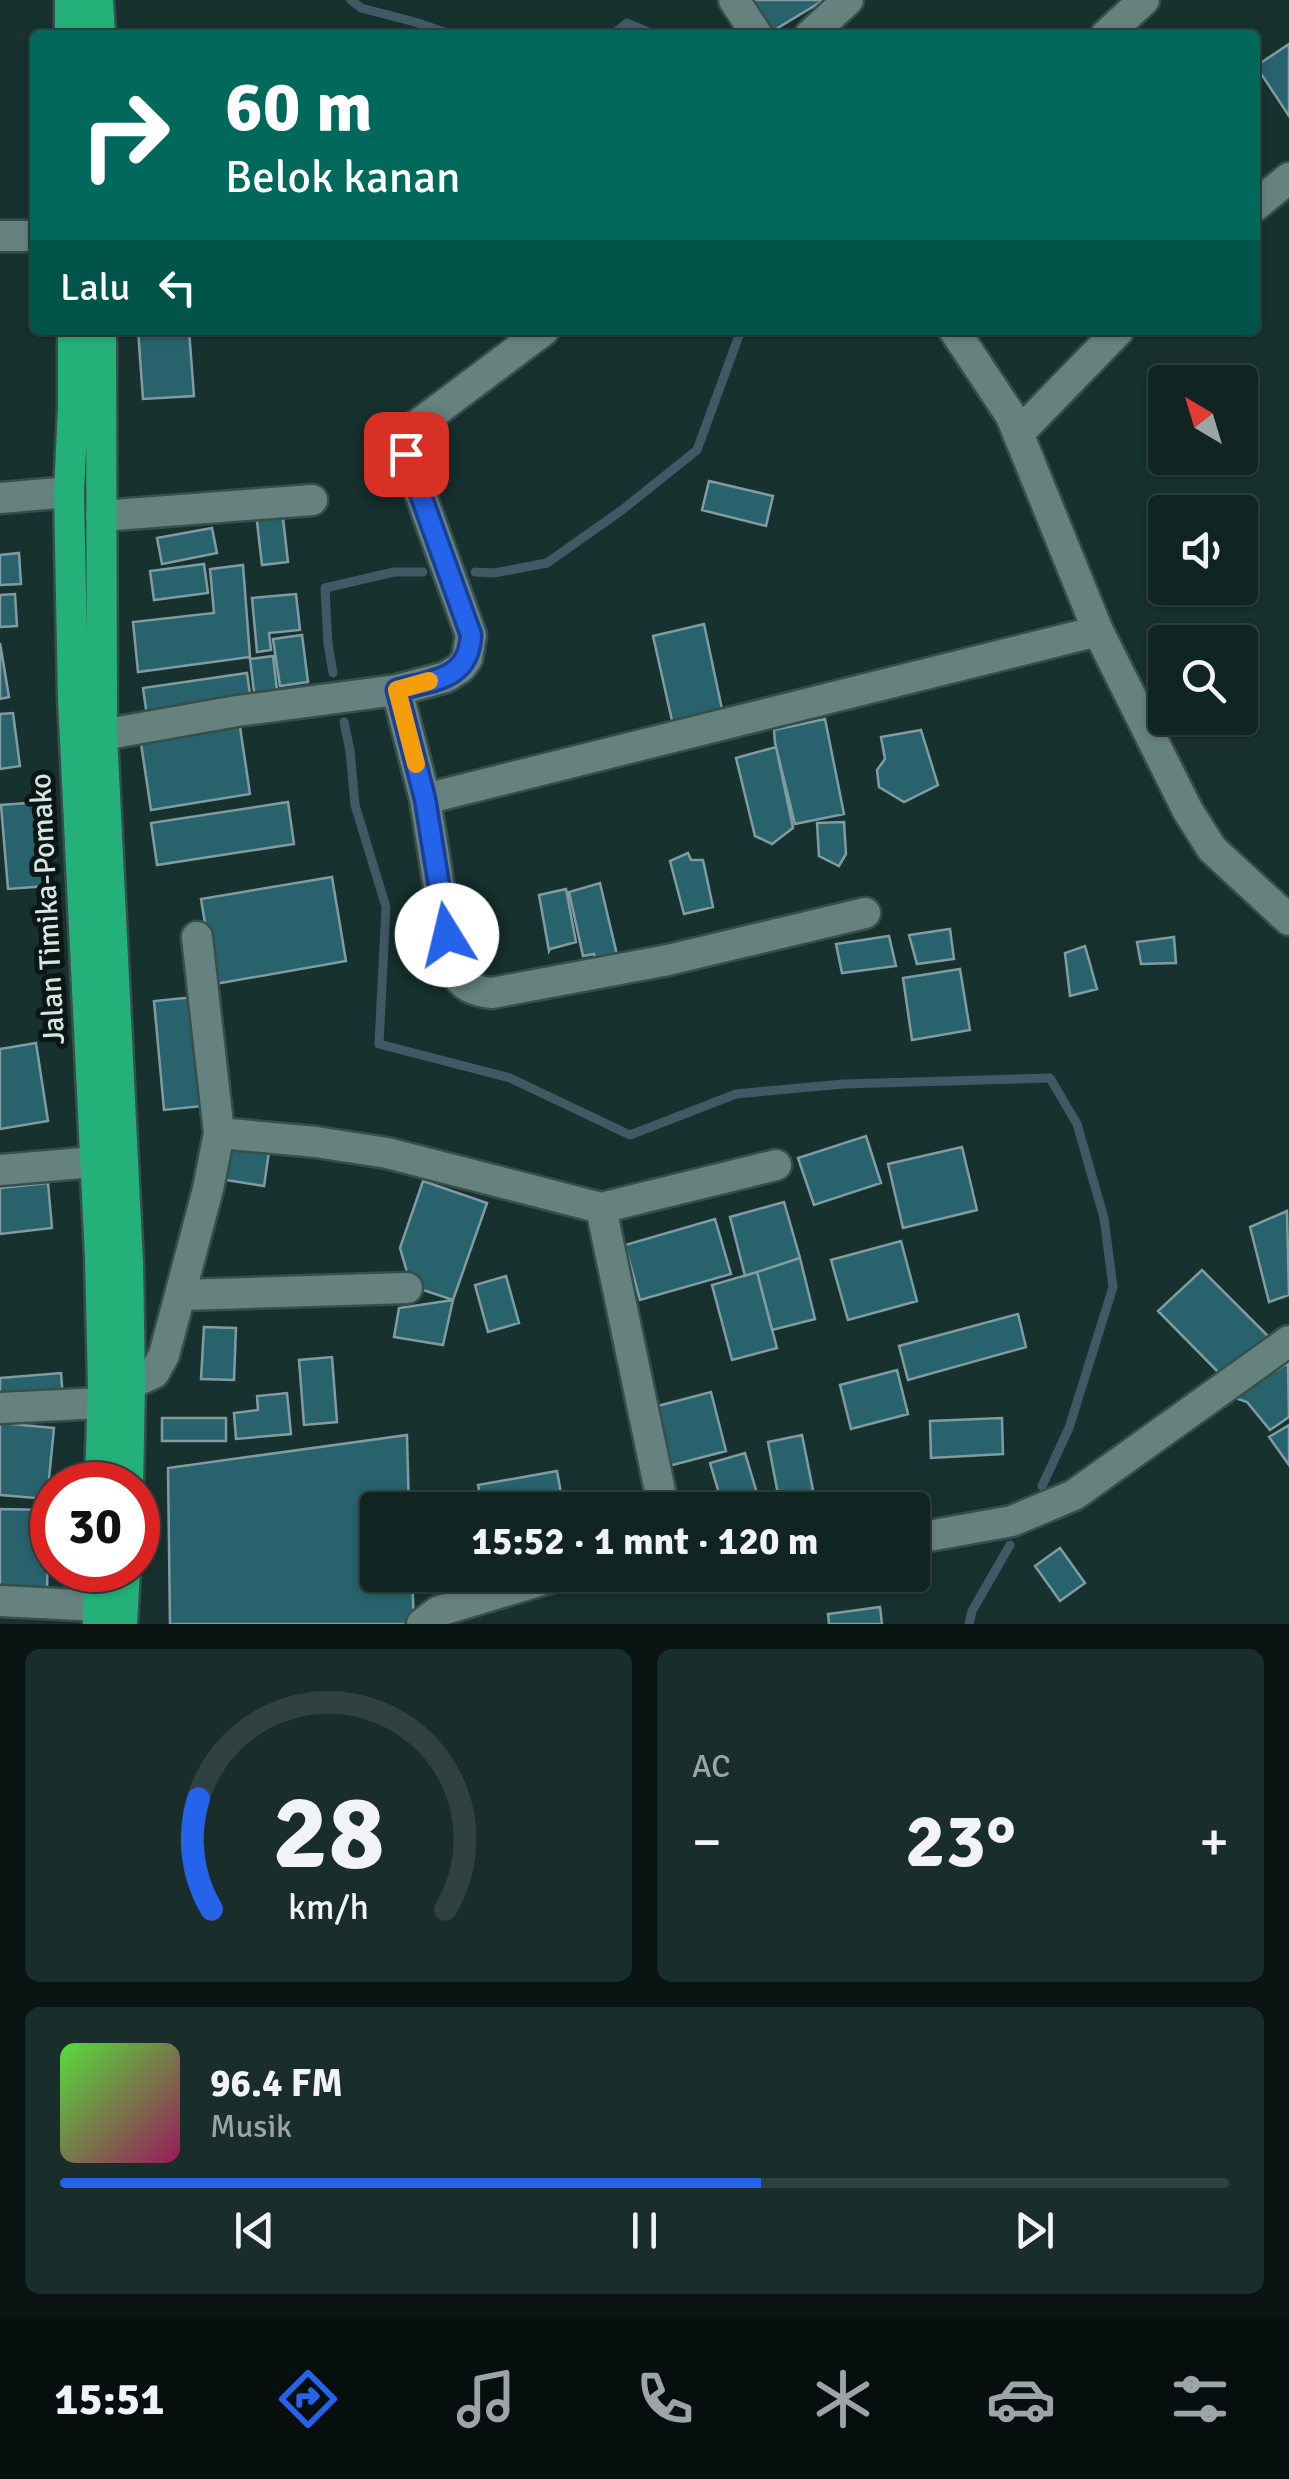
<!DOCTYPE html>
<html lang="id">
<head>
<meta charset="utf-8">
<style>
	:root { --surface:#102522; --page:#192d2a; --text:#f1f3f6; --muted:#9ca5a5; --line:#304240; --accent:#2563eb }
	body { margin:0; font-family:Signika,sans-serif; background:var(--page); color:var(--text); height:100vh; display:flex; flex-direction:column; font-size:38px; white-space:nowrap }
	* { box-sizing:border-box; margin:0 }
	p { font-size:32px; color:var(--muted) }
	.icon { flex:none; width:55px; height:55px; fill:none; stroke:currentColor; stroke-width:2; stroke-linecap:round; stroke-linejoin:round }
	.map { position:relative; height:1624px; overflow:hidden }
	.details { display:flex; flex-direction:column; gap:25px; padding:25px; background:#091413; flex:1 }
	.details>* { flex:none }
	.guide { position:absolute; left:30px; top:30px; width:1230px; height:305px; border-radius:10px; box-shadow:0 2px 8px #0004,0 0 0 2px var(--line); background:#00695c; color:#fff; overflow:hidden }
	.needle { width:65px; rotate:322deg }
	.buttons { position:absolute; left:1148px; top:365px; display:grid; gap:20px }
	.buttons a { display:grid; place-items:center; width:110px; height:110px; border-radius:10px; background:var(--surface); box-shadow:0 2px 8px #0004,0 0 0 2px var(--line); font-size:50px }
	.speed { position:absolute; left:30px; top:1462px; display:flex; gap:20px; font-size:50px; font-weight:700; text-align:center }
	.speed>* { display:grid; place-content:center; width:130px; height:130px; border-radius:50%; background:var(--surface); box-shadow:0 2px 8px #0004,0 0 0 2px var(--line); line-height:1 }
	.speed .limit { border:15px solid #d22; background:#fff; color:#111 }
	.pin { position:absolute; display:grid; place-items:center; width:85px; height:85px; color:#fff; margin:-42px; border-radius:20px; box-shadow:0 5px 15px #0006 }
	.me { position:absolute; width:110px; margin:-55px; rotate:351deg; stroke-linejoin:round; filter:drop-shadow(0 0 8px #0008) }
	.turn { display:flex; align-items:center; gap:35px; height:210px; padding:0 30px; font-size:45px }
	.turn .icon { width:130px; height:130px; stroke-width:2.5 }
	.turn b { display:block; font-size:70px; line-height:85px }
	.then { display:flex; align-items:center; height:95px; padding:0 30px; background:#0003; gap:20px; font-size:38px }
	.big { font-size:75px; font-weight:800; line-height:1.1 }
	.details .tile { flex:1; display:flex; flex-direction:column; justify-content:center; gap:15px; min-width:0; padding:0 35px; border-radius:15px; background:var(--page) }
	.details .dial { align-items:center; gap:0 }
	.dial svg { height:260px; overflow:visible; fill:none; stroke:var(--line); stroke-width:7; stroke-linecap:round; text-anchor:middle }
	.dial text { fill:var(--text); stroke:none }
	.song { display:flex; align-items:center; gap:30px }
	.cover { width:120px; height:120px; border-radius:15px; background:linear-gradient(135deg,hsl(110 70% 55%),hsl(330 70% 35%)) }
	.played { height:10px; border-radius:5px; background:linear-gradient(90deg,var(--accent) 60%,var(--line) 60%) }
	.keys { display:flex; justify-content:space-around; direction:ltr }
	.heat { display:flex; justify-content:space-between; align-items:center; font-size:55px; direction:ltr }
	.details .tiles { flex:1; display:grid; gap:25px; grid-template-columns:1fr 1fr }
	.tile:last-child { grid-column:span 2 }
	.trip { position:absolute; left:360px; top:1492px; width:570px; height:100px; border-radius:10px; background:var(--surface); box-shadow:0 2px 8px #0004,0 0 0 2px var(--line); font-weight:800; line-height:100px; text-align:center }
	.tabs { display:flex; height:160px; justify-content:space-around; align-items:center; background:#060f0e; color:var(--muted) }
	.tabs .icon { width:70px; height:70px }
	.tabs .active { color:var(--accent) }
	.tabs b { font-size:45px; color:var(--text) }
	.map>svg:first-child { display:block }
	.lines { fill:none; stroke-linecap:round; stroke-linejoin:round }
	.stream { stroke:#405a65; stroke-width:9 }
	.building { fill:#28626c; stroke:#809ca2; stroke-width:2.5 }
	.minor-casing { stroke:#374e4b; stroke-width:35 }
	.highway-casing { stroke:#374e4b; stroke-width:35 }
	.minor { stroke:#66827e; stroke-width:30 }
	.highway { stroke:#24b179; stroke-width:30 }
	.route-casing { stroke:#184099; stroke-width:25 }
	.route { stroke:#2563eb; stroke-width:18 }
	.slow { stroke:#f59e0b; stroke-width:18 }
	.labels { text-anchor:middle; stroke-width:10; stroke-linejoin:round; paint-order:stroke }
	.street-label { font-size:30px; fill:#d5e5e2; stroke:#0b1615 }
</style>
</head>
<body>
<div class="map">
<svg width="1289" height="1624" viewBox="0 0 1289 1624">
	<rect width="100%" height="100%" fill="#16312e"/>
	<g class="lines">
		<path class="stream" d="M351,0L361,8L415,22L453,35
			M612,35L627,23L655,35
			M475,572L494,573L547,563L622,510L697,450L741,330
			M333,673L328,644L325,588L394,572H423
			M344,722L350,751L355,805L386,907L379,1044L510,1078L630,1135L736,1094L843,1084L1050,1078L1077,1124L1104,1218L1113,1287L1069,1428L1042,1486
			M969,1624L972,1611L1010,1545"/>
	</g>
	<path class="building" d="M743,0H824L766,35Z
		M1289,44V116L1256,66Z
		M138,330H189L194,396L143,399Z
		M709,481L773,496L766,526L702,510Z
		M282,510L288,562L262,565L256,513Z
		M212,528L217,553L162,564L157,538Z
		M19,553L21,584L0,585V555Z
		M204,564L208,593L154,600L150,571Z
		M243,565L250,657L138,672L133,622L214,613L210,569Z
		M15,594L17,626L0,627V595Z
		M296,594L300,630L269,633L271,650L257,652L252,598Z
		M704,624L723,714L673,725L653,636Z
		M302,635L308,682L280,686L273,639Z
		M0,643L9,697L0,699Z
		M273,656L278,698L255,700L250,659Z
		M247,673L251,701L147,716L143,688Z
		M13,713L20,766L0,769V714Z
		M825,719L844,814L795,824L775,743L774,730Z
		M239,720L250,794L151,810L140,737Z
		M921,730L938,785L904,802L879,787L877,770L885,759L881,737Z
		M776,747L793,828L772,844L755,836L736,758Z
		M40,802L47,886L8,889L1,805Z
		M288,802L294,844L157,865L151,823Z
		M844,822L846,854L839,866L819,856L817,823Z
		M688,853L691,860H703L713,907L684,914L670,861Z
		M332,877L346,961L215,984L201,899Z
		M600,883L618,959L598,965L594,954L583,956L569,892Z
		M566,889L576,942L550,949L549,951L539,895Z
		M950,929L954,959L917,964L909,935Z
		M889,936L896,966L842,973L836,944Z
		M1174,937L1176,963L1141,964L1137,942Z
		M1085,946L1097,989L1070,996L1065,953Z
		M960,969L970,1030L912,1040L903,978Z
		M194,997L203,1106L164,1110L154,1001Z
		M36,1043L48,1121L0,1129V1049Z
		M866,1136L881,1183L814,1205L798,1158Z
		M231,1146L269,1152L264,1186L226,1180Z
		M962,1147L977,1210L903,1228L888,1164Z
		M423,1181L487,1203L453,1300L411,1286L400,1248Z
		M48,1183L52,1228L0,1234V1188Z
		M784,1202L800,1258L745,1276L730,1217Z
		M1287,1211L1289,1295L1269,1302L1250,1227Z
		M715,1219L731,1274L640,1300L625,1245Z
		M901,1241L917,1301L848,1320L831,1260Z
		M800,1258L815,1319L772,1330L757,1272Z
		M1202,1270L1269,1337L1222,1376L1158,1311Z
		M757,1272L777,1348L732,1360L712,1285Z
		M506,1276L519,1323L488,1332L475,1285Z
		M453,1300L443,1345L394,1337L399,1308Z
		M1018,1314L1026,1347L908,1380L899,1346Z
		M204,1327L236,1328L234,1380L201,1379Z
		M332,1357L337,1422L304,1425L299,1360Z
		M1288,1363L1289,1417L1270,1430L1247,1402L1232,1397Z
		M897,1370L908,1414L851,1429L840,1385Z
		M61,1373L63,1398L0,1403V1378Z
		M711,1392L726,1451L665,1467L650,1408Z
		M287,1393L291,1434L236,1439L234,1413L258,1410L257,1396Z
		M162,1418H226V1441H162Z
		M1002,1418L1003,1454L931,1458L930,1421Z
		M0,1423L54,1428L47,1499L0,1495Z
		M1289,1425V1465L1269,1437Z
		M407,1435L409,1510H378V1575H412L414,1624H170L168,1468Z
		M802,1435L817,1510H781L768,1442Z
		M745,1453L762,1510H724L710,1463Z
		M557,1471L564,1510H483L478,1485Z
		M0,1509L49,1510L47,1593L0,1592Z
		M1060,1548L1085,1583L1060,1601L1035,1566Z
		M442,1575H492V1581L443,1587Z
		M880,1607L882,1624H829L828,1614Z"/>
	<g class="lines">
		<defs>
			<path id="minor" d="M734,0L757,35
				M810,35L848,0
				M1106,35L1144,0
				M1255,206L1289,178
				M0,236H35
				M954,330L1011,416L1098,631L1188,811L1212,849L1289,920
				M1018,434L1119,330
				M0,498L69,492
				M101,516L312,500
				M397,690L425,799L452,969C463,986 472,991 492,993L668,960L865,913
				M102,735L237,711L397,690L446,677L460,668L467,659L471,635L406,454L405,444L412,429L544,330
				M425,799L1098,631
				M219,1133L316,1142L387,1153L601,1208
				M0,1170L94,1162
				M182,1295L407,1288
				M130,1384L154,1373L164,1355L208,1189L219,1133L197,937
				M0,1408L102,1403
				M664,1510L601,1208L776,1165
				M912,1539L1012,1521L1074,1495L1289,1341
				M0,1601L99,1606
				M422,1624L439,1611L559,1575"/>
			<path id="highway" d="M70,0V35
				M98,0L100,35
				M73,330V408L69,492L73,699L100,1257L103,1385L100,1485
				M101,330L102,735L128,1263L130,1384L128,1485
				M98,1624L99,1570
				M122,1624L125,1570"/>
		</defs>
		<use href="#minor" class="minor-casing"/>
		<use href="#highway" class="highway-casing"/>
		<use href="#minor" class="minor"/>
		<use href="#highway" class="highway"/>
	</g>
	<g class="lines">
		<defs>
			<path id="route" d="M406,454L471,635C469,680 433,680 397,690L425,799L447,935"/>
		</defs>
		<use href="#route" class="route-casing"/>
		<use href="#route" class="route"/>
		<path class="slow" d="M416,764L397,690L429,681"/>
	</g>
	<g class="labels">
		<g class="street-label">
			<text transform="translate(47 909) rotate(-93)" y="10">Jalan Timika-Pomako</text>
		</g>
	</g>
</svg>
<div class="buttons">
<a><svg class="needle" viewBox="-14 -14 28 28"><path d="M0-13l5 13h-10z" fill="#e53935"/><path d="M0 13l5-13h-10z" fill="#9ca5a5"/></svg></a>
<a><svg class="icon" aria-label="sound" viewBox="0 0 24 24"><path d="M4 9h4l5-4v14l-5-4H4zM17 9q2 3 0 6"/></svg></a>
<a><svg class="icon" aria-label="search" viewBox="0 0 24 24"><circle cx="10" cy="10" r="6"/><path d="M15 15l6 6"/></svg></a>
</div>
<div class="speed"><div class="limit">30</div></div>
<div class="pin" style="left:406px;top:454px;background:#d93025"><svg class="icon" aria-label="arrive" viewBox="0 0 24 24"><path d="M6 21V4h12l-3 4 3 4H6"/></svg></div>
<svg class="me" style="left:447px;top:935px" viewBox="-20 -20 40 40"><circle r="19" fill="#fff"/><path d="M0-13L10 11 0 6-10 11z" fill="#2563eb"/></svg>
<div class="trip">15:52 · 1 mnt · 120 m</div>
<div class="guide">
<div class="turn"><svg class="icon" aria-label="right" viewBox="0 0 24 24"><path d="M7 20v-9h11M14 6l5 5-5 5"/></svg><div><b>60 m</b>Belok kanan</div></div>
<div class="then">Lalu<svg class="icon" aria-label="left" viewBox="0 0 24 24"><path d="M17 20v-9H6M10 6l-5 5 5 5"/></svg></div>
</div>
</div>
<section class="details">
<div class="tiles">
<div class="tile dial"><svg viewBox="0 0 100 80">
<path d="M14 69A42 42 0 1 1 86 69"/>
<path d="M14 69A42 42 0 0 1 10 35" stroke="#2563eb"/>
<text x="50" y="56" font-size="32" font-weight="700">28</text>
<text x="50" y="72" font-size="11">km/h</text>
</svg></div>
<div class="tile"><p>AC</p>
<div class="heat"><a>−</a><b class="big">23°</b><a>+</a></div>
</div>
<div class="tile">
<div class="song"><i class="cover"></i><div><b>96.4 FM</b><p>Musik</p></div></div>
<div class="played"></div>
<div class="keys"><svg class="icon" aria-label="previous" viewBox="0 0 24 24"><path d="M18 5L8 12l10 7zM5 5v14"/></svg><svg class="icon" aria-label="pause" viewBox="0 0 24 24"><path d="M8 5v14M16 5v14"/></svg><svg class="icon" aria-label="next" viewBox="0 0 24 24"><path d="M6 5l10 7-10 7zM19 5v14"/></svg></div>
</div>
</div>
</section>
<nav class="tabs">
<b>15:51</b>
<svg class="icon active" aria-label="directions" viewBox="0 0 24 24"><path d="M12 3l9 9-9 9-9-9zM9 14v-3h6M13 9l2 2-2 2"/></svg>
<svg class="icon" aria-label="music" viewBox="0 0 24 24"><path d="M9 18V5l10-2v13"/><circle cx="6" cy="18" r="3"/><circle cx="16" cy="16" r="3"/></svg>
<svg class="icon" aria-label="phone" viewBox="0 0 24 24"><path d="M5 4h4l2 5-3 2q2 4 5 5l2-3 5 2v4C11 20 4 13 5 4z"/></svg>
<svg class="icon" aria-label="climate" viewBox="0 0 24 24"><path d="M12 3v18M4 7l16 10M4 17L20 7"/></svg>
<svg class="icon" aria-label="car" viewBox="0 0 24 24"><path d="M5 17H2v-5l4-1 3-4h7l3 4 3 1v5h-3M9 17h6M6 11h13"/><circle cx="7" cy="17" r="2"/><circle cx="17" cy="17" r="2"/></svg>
<svg class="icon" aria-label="filters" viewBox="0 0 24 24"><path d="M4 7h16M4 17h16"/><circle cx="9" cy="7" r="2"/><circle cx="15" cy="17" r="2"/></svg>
</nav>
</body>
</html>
